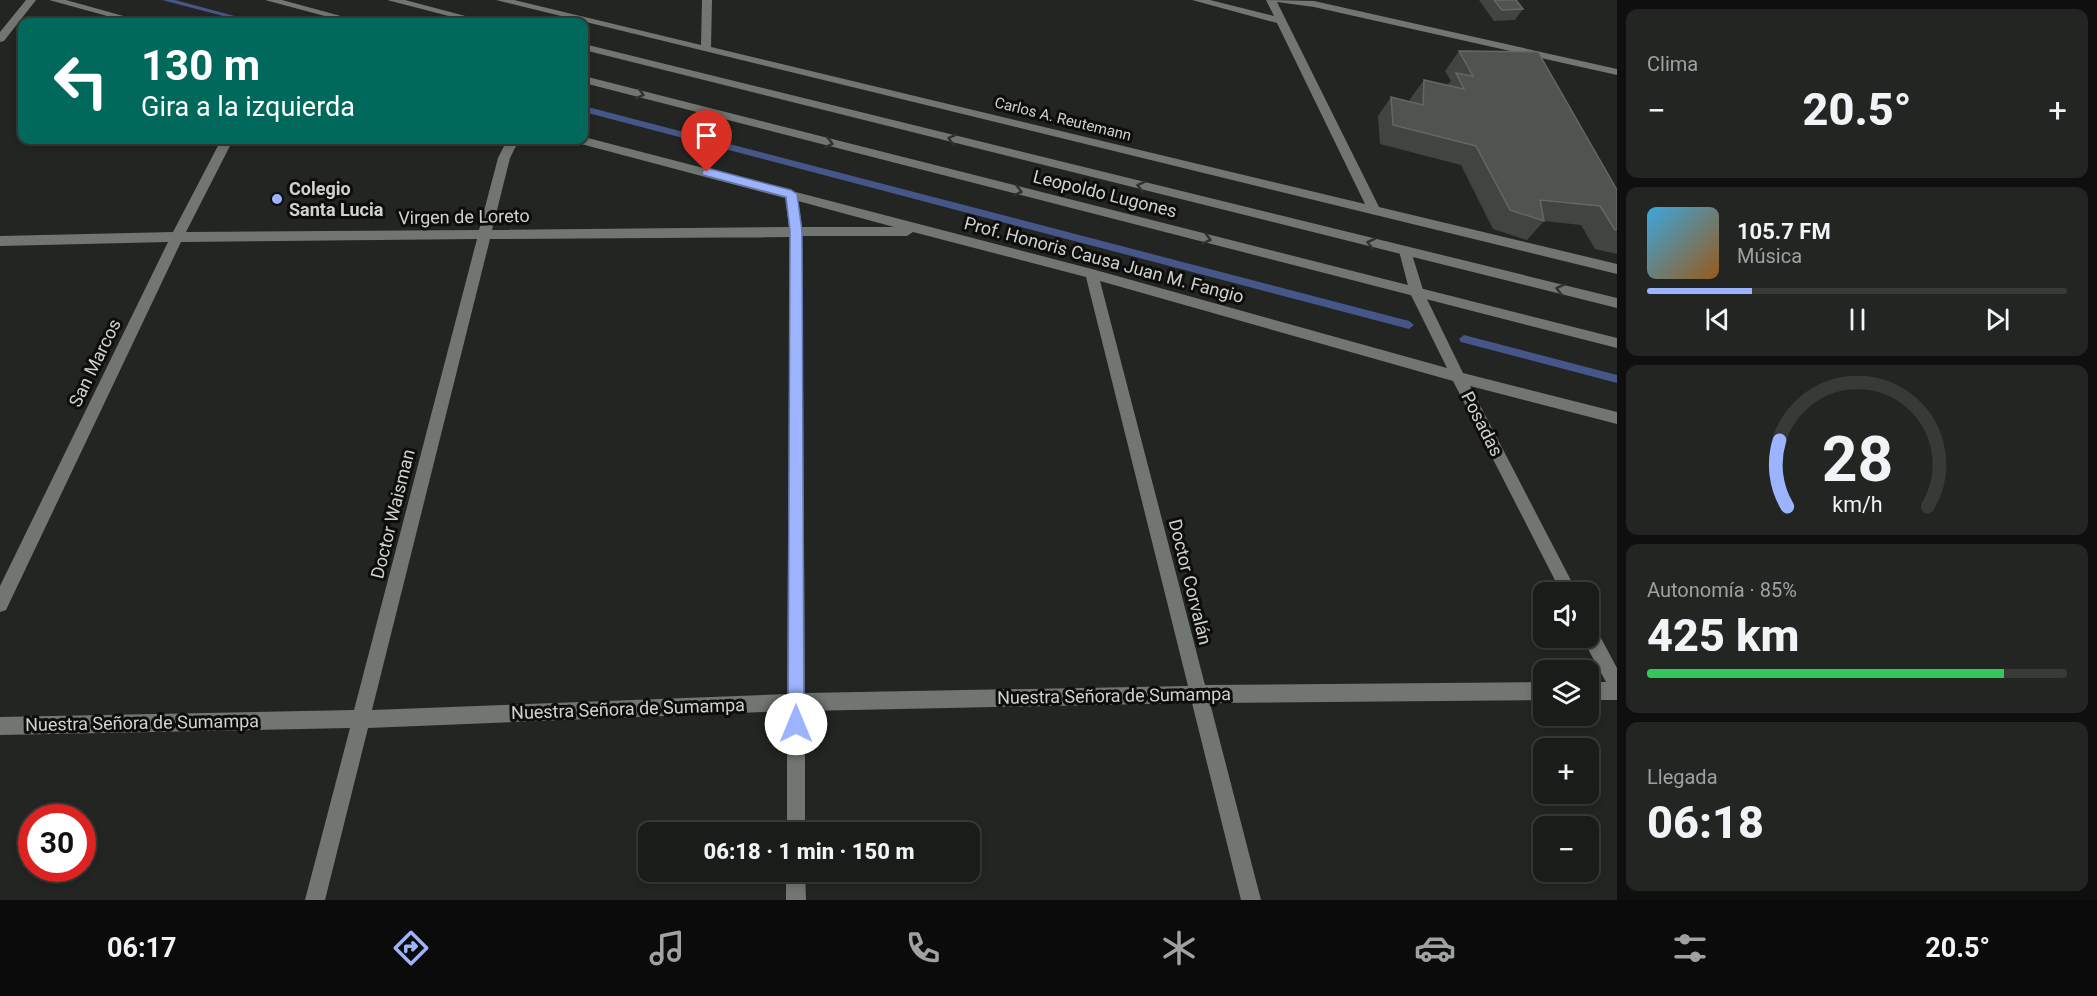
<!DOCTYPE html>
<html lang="es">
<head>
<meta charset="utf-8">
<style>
	:root { --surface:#1a1c19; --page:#232522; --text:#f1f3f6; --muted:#9fa1a2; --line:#383a38; --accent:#9cb4fd }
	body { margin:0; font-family:Roboto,sans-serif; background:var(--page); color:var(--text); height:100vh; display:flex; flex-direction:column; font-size:22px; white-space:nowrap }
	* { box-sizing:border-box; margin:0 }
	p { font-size:20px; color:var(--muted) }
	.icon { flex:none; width:33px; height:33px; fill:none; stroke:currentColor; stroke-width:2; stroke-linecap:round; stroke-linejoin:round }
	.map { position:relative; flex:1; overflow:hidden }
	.details { display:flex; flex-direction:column; gap:9px; padding:9px; background:#0e0f0e; width:480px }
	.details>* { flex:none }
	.top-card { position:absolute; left:18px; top:18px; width:570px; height:126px; border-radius:12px; box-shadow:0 3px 9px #0003,0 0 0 2px var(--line); background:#00695c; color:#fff; overflow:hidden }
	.controls { position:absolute; left:1533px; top:582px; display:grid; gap:12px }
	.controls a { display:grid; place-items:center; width:66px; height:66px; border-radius:12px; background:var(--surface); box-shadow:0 3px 9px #0003,0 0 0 2px var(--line); font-size:30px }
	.speed { position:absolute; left:18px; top:804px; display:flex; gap:12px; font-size:30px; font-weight:700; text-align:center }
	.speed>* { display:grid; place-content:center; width:78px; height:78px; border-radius:50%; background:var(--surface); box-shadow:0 3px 9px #0003,0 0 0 2px var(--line); line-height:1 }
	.speed .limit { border:9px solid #d22; background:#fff; color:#111 }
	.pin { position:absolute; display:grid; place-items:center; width:51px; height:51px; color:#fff; margin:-62px -26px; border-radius:50% 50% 50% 0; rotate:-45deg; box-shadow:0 0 6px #0007 }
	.pin .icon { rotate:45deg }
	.me { position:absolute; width:66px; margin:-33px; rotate:0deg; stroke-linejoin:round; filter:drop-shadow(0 0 4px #0008) }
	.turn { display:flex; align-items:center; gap:21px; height:126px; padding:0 24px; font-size:27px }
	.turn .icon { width:78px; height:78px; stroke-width:2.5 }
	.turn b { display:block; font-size:42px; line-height:51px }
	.big { font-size:45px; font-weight:800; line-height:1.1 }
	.details .widget { flex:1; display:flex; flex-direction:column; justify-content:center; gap:9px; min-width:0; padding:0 21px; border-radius:12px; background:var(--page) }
	.details .dial { align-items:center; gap:0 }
	.dial svg { height:156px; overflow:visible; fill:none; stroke:var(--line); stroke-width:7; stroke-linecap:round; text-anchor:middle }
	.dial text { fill:var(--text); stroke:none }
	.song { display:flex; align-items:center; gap:18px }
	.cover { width:72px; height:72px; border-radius:9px; background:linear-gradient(135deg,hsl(200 70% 55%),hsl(30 70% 35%)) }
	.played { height:6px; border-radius:3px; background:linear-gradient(90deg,var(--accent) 25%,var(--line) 25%) }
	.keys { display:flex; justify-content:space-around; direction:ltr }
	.heat { display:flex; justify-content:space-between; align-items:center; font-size:33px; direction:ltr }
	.charge { height:9px; border-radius:4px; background:linear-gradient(90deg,#34c759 85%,var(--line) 0) }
	.trip { position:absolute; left:638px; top:822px; width:342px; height:60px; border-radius:12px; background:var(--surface); box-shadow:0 3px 9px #0003,0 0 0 2px var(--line); font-weight:800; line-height:60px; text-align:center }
	.tabs { display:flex; height:96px; justify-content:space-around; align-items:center; background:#0a0b0a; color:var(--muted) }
	.tabs .icon { width:42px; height:42px }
	.tabs .selected { color:var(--accent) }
	.tabs b { font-size:27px; color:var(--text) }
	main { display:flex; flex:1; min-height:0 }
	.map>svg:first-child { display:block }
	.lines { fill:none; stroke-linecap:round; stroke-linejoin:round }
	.stream { fill:#465689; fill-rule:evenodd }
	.minor { fill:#727671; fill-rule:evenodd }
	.secondary { fill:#727671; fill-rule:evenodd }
	.wall { fill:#41443f }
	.building { fill:#50534f; stroke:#646763; stroke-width:1.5 }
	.oneway { stroke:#30322f }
	.route { fill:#9cb4fd; stroke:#6575a4; stroke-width:1.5 }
	.poi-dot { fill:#9cb4fd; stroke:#0d0e0c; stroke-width:2 }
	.labels { text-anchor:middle; stroke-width:6; stroke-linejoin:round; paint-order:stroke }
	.far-street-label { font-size:15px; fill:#d0d2d0; stroke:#0d0e0c }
	.poi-label { font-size:18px; font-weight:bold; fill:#d0d2d0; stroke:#0d0e0c; text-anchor:start }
	.street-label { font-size:18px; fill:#d0d2d0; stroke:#0d0e0c }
</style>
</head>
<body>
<main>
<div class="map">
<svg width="1617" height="900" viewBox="0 0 1617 900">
	<rect width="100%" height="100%" fill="#222521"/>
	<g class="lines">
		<path class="stream" d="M162,0H175L257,22H246Z
			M584,106L1409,321L1414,325L1409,329L584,112Z
			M1464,335L1617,375V383L1461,342L1459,339Z"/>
		<path class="minor" d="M26,0H36L4,41L0,42V32Z
			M49,0H66L145,22H129Z
			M496,0H514L701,45L702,0H712L711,47L1365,204L1277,23L1192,0H1210L1274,16L1266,0L1314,1L1617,69V75L1314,7L1277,2L1379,207L1617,264V274Z
			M584,137L1092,269L1447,368L1410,293L1399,251L1400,248H1410L1424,293L1463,373L1617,412V424L1470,386L1577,592H1561L1453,381L1100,281L1205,685L1544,682V700L1210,703L1261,900H1241L1192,703L805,711V832H787V711L368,728L325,900H305L350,728L0,735V717L354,710L477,239L181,242L6,610L0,612V586L168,242L0,246V236L173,232L221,140H233L186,232L479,230L498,158L507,140H519L510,158L492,230L789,227L785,198L581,144L575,140H584ZM798,201L894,227H802ZM913,232L1086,277L1188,686L805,693L802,236H907ZM790,237L787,694L372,710L490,239Z
			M1588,623L1594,625L1617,668V700H1588V682H1606L1582,638H1588Z
			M786,872H805L806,900H786Z"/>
		<path class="secondary" d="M265,0H282L363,22H347Z
			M387,0H405L488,22H472Z
			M584,44L1617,298V308L584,50Z
			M584,76L1617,338V348L584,83Z"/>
	</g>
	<path class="wall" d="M1479,0H1516L1523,9L1515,20L1494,21Z
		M1459,51L1617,190V254L1595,249L1581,225L1544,221L1527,240L1493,229L1461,165L1380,144L1378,116L1391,97L1410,102V99L1424,80L1447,85L1451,81L1445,71Z"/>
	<path class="building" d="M1494,0H1516L1523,9L1502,10Z
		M1459,51L1538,52L1617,190V230H1615L1600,206L1540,200L1544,221L1510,210L1476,146L1393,125L1391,97L1423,105L1424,80L1464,89L1456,73L1473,76Z"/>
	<defs><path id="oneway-chevron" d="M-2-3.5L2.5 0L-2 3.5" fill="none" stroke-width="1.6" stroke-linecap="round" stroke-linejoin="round" transform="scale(1.5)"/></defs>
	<g class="oneway">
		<use href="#oneway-chevron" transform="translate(640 94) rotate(14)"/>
		<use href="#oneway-chevron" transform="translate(952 139) rotate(-166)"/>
		<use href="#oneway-chevron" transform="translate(829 143) rotate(14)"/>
		<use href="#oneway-chevron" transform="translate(1141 186) rotate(-166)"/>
		<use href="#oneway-chevron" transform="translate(1018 191) rotate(14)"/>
		<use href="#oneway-chevron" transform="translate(1207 239) rotate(14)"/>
		<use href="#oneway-chevron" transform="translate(1371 243) rotate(-166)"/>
		<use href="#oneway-chevron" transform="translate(1560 289) rotate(-166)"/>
	</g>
	<path class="route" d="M707,168L791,190L797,194L802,231L804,724L801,729L796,732L790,729L788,724L790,231L786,197L703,175L702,172Z"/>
	<circle class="poi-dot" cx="277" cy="199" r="6"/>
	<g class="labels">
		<g class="far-street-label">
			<text transform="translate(1063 119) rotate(14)" y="5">Carlos A. Reutemann</text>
		</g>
		<g class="poi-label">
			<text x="289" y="195">Colegio<tspan x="289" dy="21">Santa Lucia</tspan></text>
		</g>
		<g class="street-label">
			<text transform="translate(1105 194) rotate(14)" y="6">Leopoldo Lugones</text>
			<text transform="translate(464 217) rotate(-1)" y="6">Virgen de Loreto</text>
			<text transform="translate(1104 260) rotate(15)" y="6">Prof. Honoris Causa Juan M. Fangio</text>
			<text transform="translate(95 363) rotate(-64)" y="6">San Marcos</text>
			<text transform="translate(1482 424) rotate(63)" y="6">Posadas</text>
			<text transform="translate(393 514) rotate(-76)" y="6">Doctor Waisman</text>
			<text transform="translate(1190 582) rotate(76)" y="6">Doctor Corvalán</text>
			<text transform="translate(1114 696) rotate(-1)" y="6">Nuestra Señora de Sumampa</text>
			<text transform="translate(628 709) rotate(-2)" y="6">Nuestra Señora de Sumampa</text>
			<text transform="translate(142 723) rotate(-1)" y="6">Nuestra Señora de Sumampa</text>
		</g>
	</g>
</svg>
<div class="controls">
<a><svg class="icon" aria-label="sound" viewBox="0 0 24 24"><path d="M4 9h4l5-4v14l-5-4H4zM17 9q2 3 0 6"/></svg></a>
<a><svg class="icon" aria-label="layers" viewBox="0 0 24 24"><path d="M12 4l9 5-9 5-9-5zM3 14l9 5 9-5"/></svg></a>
<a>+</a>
<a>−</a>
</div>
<div class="speed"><div class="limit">30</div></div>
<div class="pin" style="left:707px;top:172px;background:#d93025"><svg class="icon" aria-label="arrive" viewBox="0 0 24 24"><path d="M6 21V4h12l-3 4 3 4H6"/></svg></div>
<svg class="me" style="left:796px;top:724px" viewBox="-20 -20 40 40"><circle r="19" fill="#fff"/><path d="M0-13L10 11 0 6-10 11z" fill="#9cb4fd"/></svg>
<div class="trip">06:18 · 1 min · 150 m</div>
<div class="top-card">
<div class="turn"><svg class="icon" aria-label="left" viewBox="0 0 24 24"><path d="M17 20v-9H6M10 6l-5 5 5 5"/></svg><div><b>130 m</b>Gira a la izquierda</div></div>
</div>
</div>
<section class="details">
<div class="widget"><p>Clima</p>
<div class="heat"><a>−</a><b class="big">20.5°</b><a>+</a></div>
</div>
<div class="widget">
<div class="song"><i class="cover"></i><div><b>105.7 FM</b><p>Música</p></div></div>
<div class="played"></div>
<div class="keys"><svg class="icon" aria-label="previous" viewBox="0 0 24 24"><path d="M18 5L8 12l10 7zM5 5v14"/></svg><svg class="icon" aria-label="pause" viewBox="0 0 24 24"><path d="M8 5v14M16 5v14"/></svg><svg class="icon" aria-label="next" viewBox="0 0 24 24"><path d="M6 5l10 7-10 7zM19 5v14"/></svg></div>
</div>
<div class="widget dial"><svg viewBox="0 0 100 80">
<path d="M14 69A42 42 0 1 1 86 69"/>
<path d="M14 69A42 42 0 0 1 10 35" stroke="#9cb4fd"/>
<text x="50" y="56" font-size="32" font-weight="700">28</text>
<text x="50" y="72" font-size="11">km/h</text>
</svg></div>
<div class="widget"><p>Autonomía · 85%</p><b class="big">425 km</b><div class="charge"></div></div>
<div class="widget"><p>Llegada</p><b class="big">06:18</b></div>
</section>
</main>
<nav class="tabs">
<b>06:17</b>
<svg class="icon selected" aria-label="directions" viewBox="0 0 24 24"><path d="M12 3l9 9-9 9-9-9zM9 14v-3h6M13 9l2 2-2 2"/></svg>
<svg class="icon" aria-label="music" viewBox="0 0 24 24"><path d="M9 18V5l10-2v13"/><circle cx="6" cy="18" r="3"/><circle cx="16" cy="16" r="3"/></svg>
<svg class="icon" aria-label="phone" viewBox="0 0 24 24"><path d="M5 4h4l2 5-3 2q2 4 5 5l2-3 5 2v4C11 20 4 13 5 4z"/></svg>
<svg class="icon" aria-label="climate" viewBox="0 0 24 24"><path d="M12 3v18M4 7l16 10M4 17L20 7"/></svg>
<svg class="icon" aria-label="car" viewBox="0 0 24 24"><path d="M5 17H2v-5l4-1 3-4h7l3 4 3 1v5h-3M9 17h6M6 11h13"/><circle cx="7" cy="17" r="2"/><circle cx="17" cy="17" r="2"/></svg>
<svg class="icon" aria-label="filters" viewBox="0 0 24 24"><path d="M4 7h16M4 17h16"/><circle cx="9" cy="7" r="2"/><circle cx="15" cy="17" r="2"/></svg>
<b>20.5°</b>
</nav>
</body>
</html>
